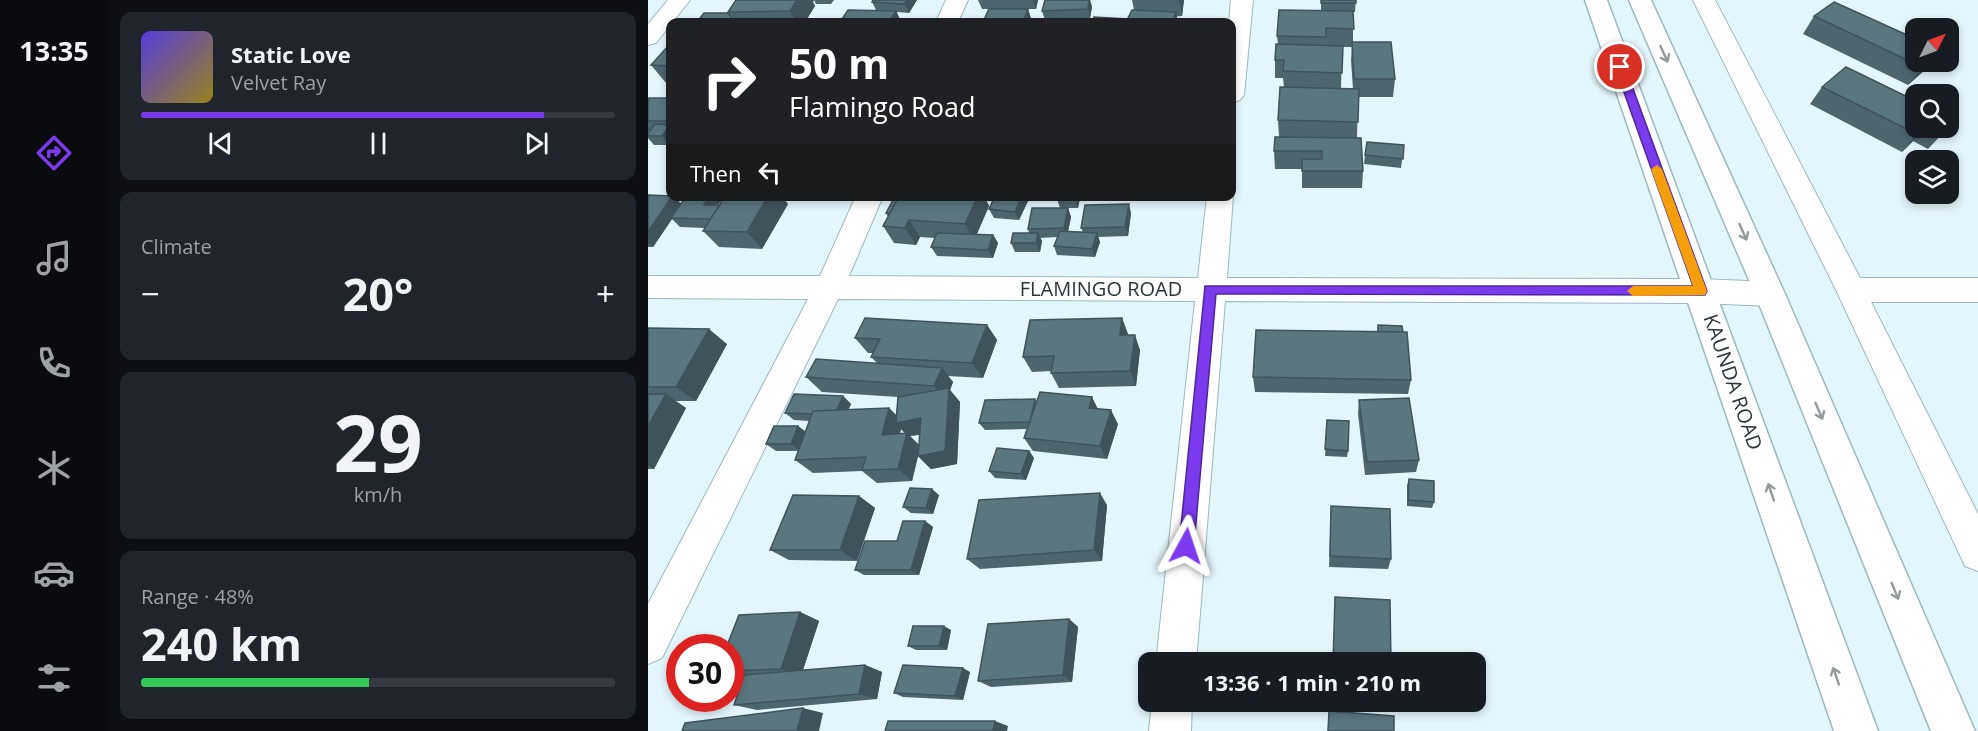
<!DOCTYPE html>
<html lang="en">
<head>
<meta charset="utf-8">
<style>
	:root { --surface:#171b24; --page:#20242c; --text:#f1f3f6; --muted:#9ea1a6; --line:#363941; --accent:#7c3aed }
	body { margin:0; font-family:"Open Sans",sans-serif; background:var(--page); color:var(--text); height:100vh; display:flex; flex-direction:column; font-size:22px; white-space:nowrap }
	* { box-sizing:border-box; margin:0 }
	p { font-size:20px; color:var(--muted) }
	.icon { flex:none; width:33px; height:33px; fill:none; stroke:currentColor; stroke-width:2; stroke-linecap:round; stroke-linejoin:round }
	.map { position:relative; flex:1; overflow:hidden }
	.details { display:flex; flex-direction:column; gap:12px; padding:12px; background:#0d0f14; width:540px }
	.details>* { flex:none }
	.guide { position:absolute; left:18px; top:18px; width:570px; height:183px; border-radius:12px; box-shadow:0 3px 9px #0003; background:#202124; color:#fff; overflow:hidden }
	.needle { width:39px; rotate:48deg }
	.controls { position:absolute; left:1257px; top:18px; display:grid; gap:12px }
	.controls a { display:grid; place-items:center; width:54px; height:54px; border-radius:12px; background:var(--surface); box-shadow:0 3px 9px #0003; font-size:30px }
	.speed { position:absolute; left:18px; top:634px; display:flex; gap:12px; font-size:30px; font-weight:700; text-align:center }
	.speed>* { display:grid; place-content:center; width:78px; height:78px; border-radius:50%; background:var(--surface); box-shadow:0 3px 9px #0003; line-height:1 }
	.speed .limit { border:9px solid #d22; background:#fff; color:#111 }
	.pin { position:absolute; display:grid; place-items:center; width:51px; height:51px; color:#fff; margin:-26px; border:3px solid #fff; border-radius:50%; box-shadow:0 2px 6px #0007 }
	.me { position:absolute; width:66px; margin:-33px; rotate:5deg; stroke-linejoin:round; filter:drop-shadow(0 0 4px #0008) }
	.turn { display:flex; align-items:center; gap:21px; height:126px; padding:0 24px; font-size:27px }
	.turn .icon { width:78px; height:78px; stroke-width:2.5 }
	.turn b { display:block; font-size:42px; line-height:51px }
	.then { display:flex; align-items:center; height:57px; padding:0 24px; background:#0003; gap:12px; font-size:22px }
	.big { font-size:45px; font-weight:700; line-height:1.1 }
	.details .widget { flex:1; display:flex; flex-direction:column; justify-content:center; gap:9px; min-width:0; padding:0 21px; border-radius:12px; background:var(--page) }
	.details .dial { align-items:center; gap:0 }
	.dial b { font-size:78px; line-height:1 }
	.song { display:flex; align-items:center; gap:18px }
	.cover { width:72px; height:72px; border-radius:9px; background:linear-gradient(135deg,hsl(250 70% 55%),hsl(50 70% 35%)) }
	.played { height:6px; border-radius:3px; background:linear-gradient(90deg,var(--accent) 85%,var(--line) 85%) }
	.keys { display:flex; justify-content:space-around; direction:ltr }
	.heat { display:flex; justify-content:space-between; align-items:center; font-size:33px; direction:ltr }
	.charge { height:9px; border-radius:4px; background:linear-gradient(90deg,#34c759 48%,var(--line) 0) }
	.trip { position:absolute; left:490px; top:652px; width:348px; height:60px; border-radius:12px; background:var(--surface); box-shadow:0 3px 9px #0003; font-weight:700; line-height:60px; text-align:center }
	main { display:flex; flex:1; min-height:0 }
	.menu { display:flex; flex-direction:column; width:108px; justify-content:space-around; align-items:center; background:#090b0e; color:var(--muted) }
	.menu .icon { width:42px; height:42px }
	.menu .active { color:var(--accent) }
	.menu b { font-size:27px; color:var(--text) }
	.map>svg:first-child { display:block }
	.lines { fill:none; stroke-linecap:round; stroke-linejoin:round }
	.street-casing { stroke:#9ab8c2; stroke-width:2 }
	.primary-casing { stroke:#9ab8c2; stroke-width:3 }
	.street { fill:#fff; fill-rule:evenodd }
	.primary { fill:#fff; fill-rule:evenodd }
	.wall { fill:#4d666e; fill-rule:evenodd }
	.shaded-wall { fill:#3f535a }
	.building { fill:#5a7780; stroke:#3f535a; stroke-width:1.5 }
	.oneway { stroke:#959b9d }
	.route { fill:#7c3aed; stroke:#51269a; stroke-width:1.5 }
	.slow { fill:#f59e0b }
	.labels { text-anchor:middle; stroke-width:6; stroke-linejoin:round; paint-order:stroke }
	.street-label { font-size:20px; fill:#2b373b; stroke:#fff }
</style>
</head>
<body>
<main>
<nav class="menu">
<b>13:35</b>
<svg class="icon active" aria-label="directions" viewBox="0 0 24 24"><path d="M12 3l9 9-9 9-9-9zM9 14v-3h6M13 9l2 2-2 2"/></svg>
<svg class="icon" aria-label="music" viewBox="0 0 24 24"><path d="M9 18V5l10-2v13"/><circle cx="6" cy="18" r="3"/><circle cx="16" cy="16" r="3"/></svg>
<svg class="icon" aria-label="phone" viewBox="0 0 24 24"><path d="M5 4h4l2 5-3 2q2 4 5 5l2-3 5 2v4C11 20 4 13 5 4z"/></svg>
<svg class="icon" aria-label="climate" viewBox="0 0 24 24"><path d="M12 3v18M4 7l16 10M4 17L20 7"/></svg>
<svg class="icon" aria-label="car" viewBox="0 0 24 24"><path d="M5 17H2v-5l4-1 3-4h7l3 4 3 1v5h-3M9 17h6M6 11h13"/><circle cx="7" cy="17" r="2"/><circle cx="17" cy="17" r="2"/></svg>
<svg class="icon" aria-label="filters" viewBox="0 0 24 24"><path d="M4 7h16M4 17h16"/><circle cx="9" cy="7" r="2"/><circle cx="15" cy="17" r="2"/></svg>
</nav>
<section class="details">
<div class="widget">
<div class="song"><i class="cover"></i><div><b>Static Love</b><p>Velvet Ray</p></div></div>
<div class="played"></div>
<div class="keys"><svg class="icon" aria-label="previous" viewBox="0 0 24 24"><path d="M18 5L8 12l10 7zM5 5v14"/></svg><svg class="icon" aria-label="pause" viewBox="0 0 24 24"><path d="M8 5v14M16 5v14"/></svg><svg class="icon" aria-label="next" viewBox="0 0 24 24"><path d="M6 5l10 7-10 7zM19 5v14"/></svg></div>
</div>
<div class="widget"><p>Climate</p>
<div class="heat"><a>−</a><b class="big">20°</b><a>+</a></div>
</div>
<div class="widget dial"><b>29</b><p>km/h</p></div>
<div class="widget"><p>Range · 48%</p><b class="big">240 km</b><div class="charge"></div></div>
</section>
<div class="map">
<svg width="1330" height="731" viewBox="0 0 1330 731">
	<rect width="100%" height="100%" fill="#e3f6fc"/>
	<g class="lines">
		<defs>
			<path id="street" d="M20,0H42L8,43L0,45V24Z
				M298,0H320L310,22H288Z
				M583,0H605L596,95L592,100L584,103V22H581Z
				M1045,0H1067L1212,278H1330V302H1223L1330,514V571L1317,566L1188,290Z
				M584,193L585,196L579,278L1053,279L1122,282L1132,286L1137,294L1132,302L1122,306L1053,303L577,301L548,663H508L547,301L190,299L14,658L0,664V604L160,299L0,298V276H172L208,196H235L201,276L550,278L559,196H584Z
				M504,702H544L543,731H501Z"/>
			<path id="primary" d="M937,0H959L1230,731H1186Z
				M981,0H1003L1137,294L1327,731H1283L1107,294Z"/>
		</defs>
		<use href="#street" class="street-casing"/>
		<use href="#primary" class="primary-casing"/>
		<use href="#street" class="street"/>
		<use href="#primary" class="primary"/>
	</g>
	<path class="wall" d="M166,0H186L183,4H168Z
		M269,0L261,13L249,12L252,20L251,22H166L196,21L194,19L228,10L224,2Z
		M330,0H390L388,9H364H380L384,22H335L340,9H334Z
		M397,0H442L444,7L442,18L397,20L394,11Z
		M484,0H536L534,16L479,20L486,10Z
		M673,0H708L707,12H705V42L747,79L745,97H710L709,138L715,171L714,188H654V169H627L626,151L631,137L630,120L636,87L635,78H627V60L630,44L629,36L673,10ZM694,47H704L703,60L705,89H693Z
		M165,2L167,6L157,22H49L80,13V12Z
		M1166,16L1268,62H1284L1279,68L1260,85L1155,34Z
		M22,45V83H18L3,65Z
		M1174,87L1268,128H1300L1280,149L1265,141L1254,152L1162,104Z
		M22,98V145H6L0,138V133L2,131H0V100Z
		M756,145L753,168L716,164L717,155Z
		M0,195L26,196L33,204L38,196H73L75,198L70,205L140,204L114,249L71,247L55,231L57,228L32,227L24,219L5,247H0Z
		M251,196H336L341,206L329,234L345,235L350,243L345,258L289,256L283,247L287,238L272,237L268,245L246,243L235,226L240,217L238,213Z
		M347,196H378L380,201L371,220L346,218L341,209Z
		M476,196H535V200L476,198Z
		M432,198L430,208H420L423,217L420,231L435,232L433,228L483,213L480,236L450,237L452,242L447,257L409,255L406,246L409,237L392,238L394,241L392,252H367L363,243L381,233L380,229L412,208L409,199Z
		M474,318L480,335L492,350L488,386L411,388L403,373L404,371L384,372L375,357Z
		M339,325L349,340L335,378L300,376L305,382L302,390L312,402L309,464L283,469L270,456L264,481L229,483L214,471L165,473L147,460L151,451H128L118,444L150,426L158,432L161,421L146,420L137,413L195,396L203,404L200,410L241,408L248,415L250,397L174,392L158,377L229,363L223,357L225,353H220L207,338ZM253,429L258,434H252ZM271,435V445L262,436Z
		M730,325L755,332L763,380L760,394L607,392L605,377L729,332Z
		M0,328L79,344L48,401H27L38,408L6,469H0Z
		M387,399L389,402L450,409L470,424L459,459L385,451L376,438L379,429L337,430L331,423Z
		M711,400L771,460L768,472L717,475L710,414Z
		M679,420L700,451L699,457L677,456Z
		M381,451L386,458L378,480L347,478L341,471Z
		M761,479L786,502L784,508L759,506V485Z
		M291,495L285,514L263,513L255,507Z
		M211,496L227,508L209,561L141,560L122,550Z
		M459,505L454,561L332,569L319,559Z
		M683,506L743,559L740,569L681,567Z
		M277,521L285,527L271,575H216L207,570Z
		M152,612L171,621L155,670L217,665L234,672L229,699L109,710L86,705L94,679L82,676V648Z
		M421,619L430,627L424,682L343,687L330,681Z
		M303,630L299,650H268L260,646Z
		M322,672L315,700L255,697L246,693Z"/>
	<path class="shaded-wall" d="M149,0H166L165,2L167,6L157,22H149L142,11Z
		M259,0H269L261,13L256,4Z
		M385,0H390L388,9Z
		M441,0H442L444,7L442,18L440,9Z
		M531,0H536L534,16Z
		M380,9L384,22H375Z
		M248,11L252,20L251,22H244L243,19Z
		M528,12L530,22H525Z
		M84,18L87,22H80Z
		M1280,62H1284L1279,68L1260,85L1274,67Z
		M22,125V134H18L22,139V145L14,136Z
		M1276,128H1277L1265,141L1254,152L1269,134Z
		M24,196H26L34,205L23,218L24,219L5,247L0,242V232Z
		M61,196H73L75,198L64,213L56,205Z
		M120,196H134L140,204L114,249L99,232Z
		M330,196H336L341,206L326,240L317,224Z
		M374,196H378L380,201L371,220L367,212Z
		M427,196H432V198L430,208L427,199Z
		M481,204L483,213L480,236L477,227Z
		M420,208L423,217L419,237L416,228Z
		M261,220L272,237L268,245L257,228Z
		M390,233L394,241L392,252L388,243Z
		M449,233L452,242L447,257L444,249Z
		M345,235L350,243L345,258L340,250Z
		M474,318L480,334L478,351L472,335Z
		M339,325L349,340L335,378L324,363Z
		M61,329L79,344L48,401L28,387Z
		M487,335L492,350L488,386L482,371Z
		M294,368L305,382L302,390L312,402L309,464L283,469L270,456L264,481L250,469L259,435L253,429L248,448L234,435L241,408L255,422L273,418L285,432L262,436L273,447L270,456L297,451L300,395L298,401L286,386Z
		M18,394L38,408L6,469L0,466V426Z
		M195,396L203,404L195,422L187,415Z
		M444,397L451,411L441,408Z
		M463,410L470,424L459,459L452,446Z
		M150,426L159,433L152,451L143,444Z
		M381,451L386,458L378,480L373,474Z
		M284,489L291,495L285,514L278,508Z
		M452,493L459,505L454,561L446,550Z
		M211,496L227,508L209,561L192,550Z
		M277,521L285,527L271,575L263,570Z
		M152,612L171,621L153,676L133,669Z
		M421,619L430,627L424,682L415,675Z
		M296,626L303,630L299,650L291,646Z
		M217,665L234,672L229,699L211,694Z
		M315,668L322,672L315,700L307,696Z
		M155,708L175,713L171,731H149Z
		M347,721L360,726L359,731H345Z"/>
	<path class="building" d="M88,0H149L142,11L80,12Z
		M225,0H259L256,4L224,2Z
		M397,0H441L440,9L394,11Z
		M673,0H708V3H673Z
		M1186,2L1268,39V62H1280L1274,67L1166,16Z
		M341,9H380L375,22H335Z
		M200,10L248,11L243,19H194Z
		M484,10L528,12L525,22H478Z
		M631,10L705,11L706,29L678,28V37L629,36Z
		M56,13H80L84,18L80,22H49Z
		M446,17L479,19L478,22H444Z
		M138,20L137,22H115Z
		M199,21V22H166Z
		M704,42H743L747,79H706Z
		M628,44L695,46L694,73L635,71L636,60H627Z
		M21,45H22V66L3,65Z
		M1198,67L1268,101V128H1276L1269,134L1174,87Z
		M632,87L711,89L710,122L630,120Z
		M1,98H22V118L21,121H0V100Z
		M1300,117L1307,120L1300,127Z
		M7,124L22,125L14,136H0V133Z
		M22,128V134H18Z
		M1287,128H1300L1296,132Z
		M627,137L713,138L715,171H654V159H674V151H626Z
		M719,142L756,145L755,159L717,155Z
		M0,195L24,196L0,232Z
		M38,196H61L56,205H72L62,219L23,218Z
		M77,196H120L99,232L55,231Z
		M251,196H330L317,224L261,220L257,228L235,226Z
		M347,196H374L367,212L341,209Z
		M410,196H427V199H409Z
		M245,200H249L242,213H238Z
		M481,204L477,227L433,228L437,205Z
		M384,208H420L416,228L380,229Z
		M412,231L449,233L444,249L406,246Z
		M289,233L345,235L340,250L283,247Z
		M365,233H390L388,243H363Z
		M217,318L339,325L324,363L223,357L232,339L207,338Z
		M474,318L472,335H487L482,371L403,373L406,356L375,357L382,320Z
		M730,325L754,326L755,332H730Z
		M0,328L61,329L28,387H0Z
		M608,330L759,332L763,380L605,377Z
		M168,359L294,368L286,386L158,377Z
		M301,388L297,451L270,456L273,418L248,423L250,397Z
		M392,392L444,397L441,408L463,410L452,446L376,438Z
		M0,394H18L0,426Z
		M146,394L195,396L189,410L165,411L164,414L137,413Z
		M761,398L771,460L719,462L711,400Z
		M387,399L382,422L331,423L337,400Z
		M241,408L234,435L259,433L250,469L214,470L218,457L147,460L165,411Z
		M679,420L701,421L700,451L677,449Z
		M126,426H150L143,444H118Z
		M349,448L381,451L373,474L341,471Z
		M761,479L786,481V502L760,500Z
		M262,488L284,489L278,508L255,507Z
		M452,493L446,550L319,559L331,500Z
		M145,495L211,496L192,550H122Z
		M683,506L742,509L743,559L682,556Z
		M255,521H277L263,570H207L217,541H249Z
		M687,597L742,600L743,663H685Z
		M152,612L133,669L82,671V648H78L91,615Z
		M421,619L415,675L330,681L340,624Z
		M265,626H296L291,646H260Z
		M217,665L211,694L86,705L96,675Z
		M255,665L315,668L307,696L246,693Z
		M155,708L149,731H34L37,723Z
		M681,711L746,716V731H680Z
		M240,721H347L345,731H237Z"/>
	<defs><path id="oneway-shaft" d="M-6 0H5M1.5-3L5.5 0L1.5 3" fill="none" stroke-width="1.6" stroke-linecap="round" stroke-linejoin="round" transform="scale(1.5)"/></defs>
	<g class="oneway">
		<use href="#oneway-shaft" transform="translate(1016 54) rotate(66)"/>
		<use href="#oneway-shaft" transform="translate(1095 232) rotate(66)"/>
		<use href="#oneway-shaft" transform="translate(1171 411) rotate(67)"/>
		<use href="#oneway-shaft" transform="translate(1123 492) rotate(-109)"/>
		<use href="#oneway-shaft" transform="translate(1247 591) rotate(67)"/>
		<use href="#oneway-shaft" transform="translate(1188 676) rotate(-109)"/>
	</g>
	<path class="route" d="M969,65L977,67L1059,291L1057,295L568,294L546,546L544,552L538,554L533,552L531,546L557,286H1045L967,67Z"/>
	<path class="slow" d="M1009,165L1014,169L1059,291L1057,295L985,296L979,291L985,286H1045L1003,169Z"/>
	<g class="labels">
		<g class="street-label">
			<text x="453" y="296">FLAMINGO ROAD</text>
			<text transform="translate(1085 382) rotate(71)" y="7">KAUNDA ROAD</text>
		</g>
	</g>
</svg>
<div class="controls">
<a><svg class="needle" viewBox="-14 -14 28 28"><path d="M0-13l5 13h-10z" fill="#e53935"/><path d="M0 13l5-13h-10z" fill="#9ea1a6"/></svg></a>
<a><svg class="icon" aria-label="search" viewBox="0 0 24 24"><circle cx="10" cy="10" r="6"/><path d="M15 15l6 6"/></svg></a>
<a><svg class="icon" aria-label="layers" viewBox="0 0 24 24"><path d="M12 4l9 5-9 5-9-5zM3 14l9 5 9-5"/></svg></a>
</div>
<div class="speed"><div class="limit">30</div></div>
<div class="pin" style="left:972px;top:67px;background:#d93025"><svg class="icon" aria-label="arrive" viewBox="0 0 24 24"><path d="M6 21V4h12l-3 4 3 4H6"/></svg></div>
<svg class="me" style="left:538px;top:546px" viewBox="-20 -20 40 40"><path d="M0-17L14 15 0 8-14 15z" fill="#7c3aed" stroke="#fff" stroke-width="4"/></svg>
<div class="trip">13:36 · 1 min · 210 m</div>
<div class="guide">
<div class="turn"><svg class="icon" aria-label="right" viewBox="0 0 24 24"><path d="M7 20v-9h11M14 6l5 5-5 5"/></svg><div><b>50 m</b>Flamingo Road</div></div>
<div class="then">Then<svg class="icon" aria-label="left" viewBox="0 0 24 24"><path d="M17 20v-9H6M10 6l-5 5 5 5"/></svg></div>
</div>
</div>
</main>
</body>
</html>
